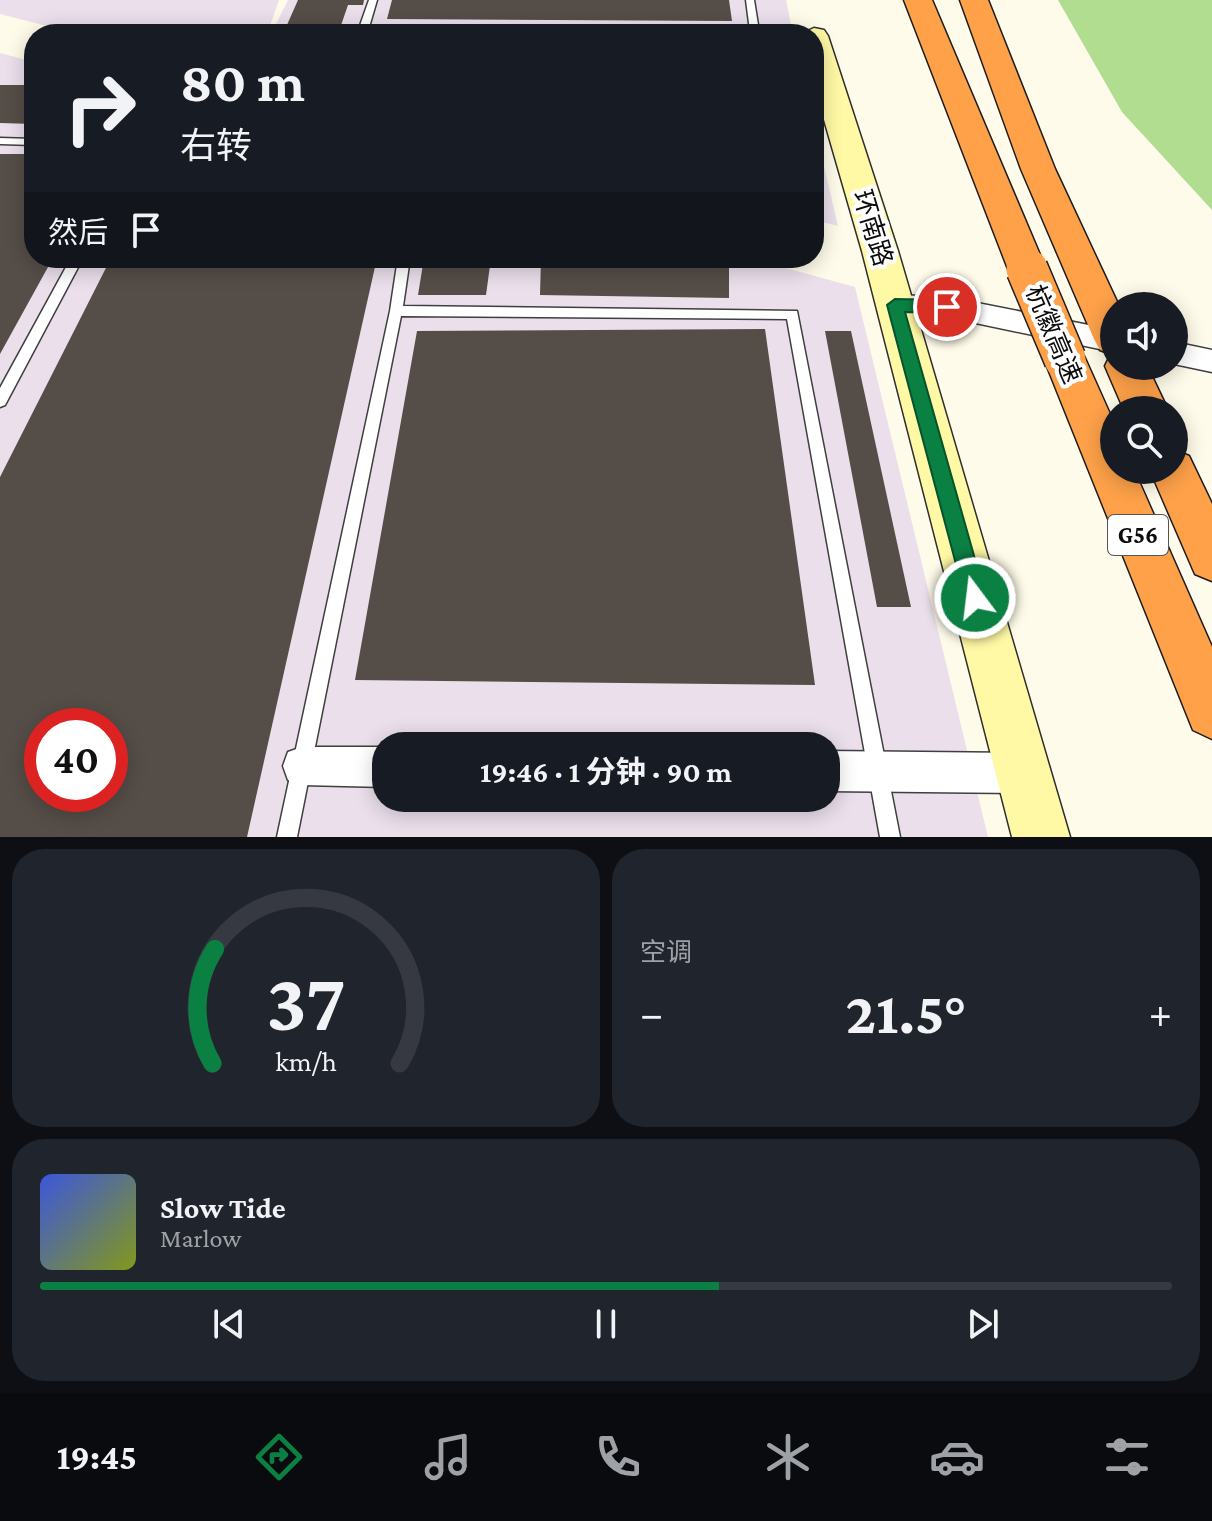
<!DOCTYPE html>
<html lang="zh">
<head>
<meta charset="utf-8">
<style>
	:root { --surface:#171b24; --page:#20242c; --text:#f1f3f6; --muted:#9ea1a6; --line:#363941; --accent:#0b8043 }
	body { margin:0; font-family:"Crimson Pro","Noto Sans SC",serif; background:var(--page); color:var(--text); height:100vh; display:flex; flex-direction:column; font-size:30px; white-space:nowrap }
	* { box-sizing:border-box; margin:0 }
	p { font-size:26px; color:var(--muted) }
	.icon { flex:none; width:44px; height:44px; fill:none; stroke:currentColor; stroke-width:2; stroke-linecap:round; stroke-linejoin:round }
	.map { position:relative; height:837px; overflow:hidden }
	.side { display:flex; flex-direction:column; gap:12px; padding:12px; background:#0d0f14; flex:1 }
	.side>* { flex:none }
	.top-card { position:absolute; left:24px; top:24px; width:800px; height:244px; border-radius:32px; box-shadow:0 4px 20px #0003; background:#171b24; color:var(--text); overflow:hidden }
	.tools { position:absolute; left:1100px; top:292px; display:grid; gap:16px }
	.tools a { display:grid; place-items:center; width:88px; height:88px; border-radius:50%; background:var(--surface); box-shadow:0 4px 20px #0003; font-size:40px }
	.speed { position:absolute; left:24px; top:708px; display:flex; gap:16px; font-size:40px; font-weight:700; text-align:center }
	.speed>* { display:grid; place-content:center; width:104px; height:104px; border-radius:50%; background:var(--surface); box-shadow:0 4px 20px #0003; line-height:1 }
	.speed .limit { border:12px solid #d22; background:#fff; color:#111 }
	.pin { position:absolute; display:grid; place-items:center; width:68px; height:68px; color:#fff; margin:-34px; border:4px solid #fff; border-radius:50%; box-shadow:0 2px 8px #0007 }
	.me { position:absolute; width:88px; margin:-44px; rotate:345deg; stroke-linejoin:round; filter:drop-shadow(0 0 6px #0008) }
	.turn { display:flex; align-items:center; gap:28px; height:168px; padding:0 24px; font-size:36px }
	.turn .icon { width:104px; height:104px; stroke-width:2.5 }
	.turn b { display:block; font-size:56px; line-height:68px }
	.then { display:flex; align-items:center; height:76px; padding:0 24px; background:#0003; gap:16px; font-size:30px }
	.big { font-size:60px; font-weight:700; line-height:1.1 }
	.side .tile { flex:1; display:flex; flex-direction:column; justify-content:center; gap:12px; min-width:0; padding:0 28px; border-radius:32px; background:var(--page) }
	.side .dial { align-items:center; gap:0 }
	.dial svg { height:208px; overflow:visible; fill:none; stroke:var(--line); stroke-width:7; stroke-linecap:round; text-anchor:middle }
	.dial text { fill:var(--text); stroke:none }
	.song { display:flex; align-items:center; gap:24px }
	.cover { width:96px; height:96px; border-radius:12px; background:linear-gradient(135deg,hsl(230 70% 55%),hsl(70 70% 35%)) }
	.played { height:8px; border-radius:4px; background:linear-gradient(90deg,var(--accent) 60%,var(--line) 60%) }
	.keys { display:flex; justify-content:space-around; direction:ltr }
	.heat { display:flex; justify-content:space-between; align-items:center; font-size:44px; direction:ltr }
	.side .tiles { flex:1; display:grid; gap:12px; grid-template-columns:1fr 1fr }
	.tile:last-child { grid-column:span 2 }
	.trip { position:absolute; left:372px; top:732px; width:468px; height:80px; border-radius:32px; background:var(--surface); box-shadow:0 4px 20px #0003; font-weight:700; line-height:80px; text-align:center }
	.tab-bar { display:flex; height:128px; justify-content:space-around; align-items:center; background:#090b0e; color:var(--muted) }
	.tab-bar .icon { width:56px; height:56px }
	.tab-bar .on { color:var(--accent) }
	.tab-bar b { font-size:36px; color:var(--text) }
	.map>svg:first-child { display:block }
	.industrial { fill:#eadfeb; fill-rule:evenodd }
	.forest { fill:#b1dd90 }
	.building { fill:#554d47; fill-rule:evenodd }
	.lines { fill:none; stroke-linecap:round; stroke-linejoin:round }
	.lane-casing { stroke:#3f3f3f; stroke-width:3 }
	.street-casing { stroke:#3f3f3f; stroke-width:3 }
	.secondary-casing { stroke:#2e2e2e; stroke-width:3 }
	.highway-casing { stroke:#1d1d1d; stroke-width:3 }
	.lane { fill:#fff; fill-rule:evenodd }
	.street { fill:#fff; fill-rule:evenodd }
	.secondary { fill:#fff8a5; fill-rule:evenodd }
	.highway { fill:#fea149; fill-rule:evenodd }
	.highway-bridge-casing { stroke:#1d1d1d; stroke-width:44; stroke-linecap:butt }
	.highway-bridge { stroke:#fea149; stroke-width:41 }
	.route { fill:#0b8043; stroke:#07532c; stroke-width:2 }
	.labels { text-anchor:middle; stroke-width:8; stroke-linejoin:round; paint-order:stroke }
	.shield { fill:#fff; stroke:#555; stroke-width:2 }
	.shield-label { font-size:24px; font-weight:bold; fill:#0c0c0c }
	.street-label { font-size:26px; fill:#0c0c0c; stroke:#fff }
</style>
</head>
<body>
<div class="map">
<svg width="1212" height="837" viewBox="0 0 1212 837">
	<rect width="100%" height="100%" fill="#fffbea"/>
	<path class="industrial" d="M0,0H279L267,34H78L0,14Z
		M288,0H786L793,34H271Z
		M0,53L34,62V258H749L855,287L988,837H0ZM42,726H110V794H42ZM386,746H826V798H386Z
		M814,123L838,226L814,220Z"/>
	<path class="forest" d="M1058,0H1212V210L1122,112Z"/>
	<path class="building" d="M298,0H364L363,5H348L338,34H283Z
		M392,0H729L732,21L387,19Z
		M0,85H34V124L0,123Z
		M0,154H34V258H53L0,354Z
		M111,258H377L247,837H0V477ZM42,726H110V794H42Z
		M424,258H491L486,295H418Z
		M541,258L729,265V298L540,295Z
		M765,329L815,685L355,680L417,331Z
		M825,331H851L911,607H877Z"/>
	<g class="lines">
		<defs>
			<path id="lane" d="M369,0H377L367,34H357Z
				M746,0H754L759,31H813L818,34L814,37V34H606L611,31H750Z
				M0,138L34,139V145L0,144Z
				M71,258H83L5,405L0,407V388Z
				M398,258H410L403,306L797,311L900,837H880L787,319L401,316L297,837H277L390,311Z"/>
			<path id="street" d="M895,295L947,297L1114,330V352L947,317L885,312L881,305L885,298Z
				M1174,342L1212,350V372L1174,364Z
				M302,747H386V787L302,785L288,780L283,766L288,752Z
				M826,751L1023,753L1037,759L1043,773L1037,787L1023,793L826,791Z"/>
			<path id="secondary" d="M814,28L824,30L828,36L898,251L1070,837H1012L862,251L814,85V34H801Z"/>
			<path id="highway" d="M904,0H932L1046,269L1041,279L1027,283L1013,279L1008,269Z
				M960,0H988L1055,169L1119,306H1114V366H1147L1168,410H1124L1105,366L1111,354L1100,350L1094,339L1021,169Z
				M1065,342L1080,347L1114,423V470H1134L1212,647V739L1193,730L1044,359L1050,347Z
				M1174,450L1189,456L1212,504V581L1195,574L1150,470H1174Z"/>
		</defs>
		<use href="#lane" class="lane-casing"/>
		<use href="#street" class="street-casing"/>
		<use href="#secondary" class="secondary-casing"/>
		<use href="#highway" class="highway-casing"/>
		<use href="#lane" class="lane"/>
		<use href="#street" class="street"/>
		<use href="#secondary" class="secondary"/>
		<use href="#highway" class="highway"/>
		<defs>
			<path id="highway-bridge" d="M1027,269L1065,359"/>
		</defs>
		<use href="#highway-bridge" class="highway-bridge-casing"/>
		<use href="#highway-bridge" class="highway-bridge"/>
	</g>
	<path class="route" d="M895,299L947,300L955,307L947,313L905,312L986,598L983,605L975,608L968,605L965,598L887,305Z"/>
	<g class="labels">
		<rect class="shield" x="1108" y="515" width="60" height="40" rx="6"/>
		<g class="shield-label">
			<text x="1138" y="543">G56</text>
		</g>
		<g class="street-label">
			<text transform="translate(873 228) rotate(73)" y="9">环南路</text>
			<text transform="translate(1054 334) rotate(67)" y="9">杭徽高速</text>
		</g>
	</g>
</svg>
<div class="tools">
<a><svg class="icon" aria-label="sound" viewBox="0 0 24 24"><path d="M4 9h4l5-4v14l-5-4H4zM17 9q2 3 0 6"/></svg></a>
<a><svg class="icon" aria-label="search" viewBox="0 0 24 24"><circle cx="10" cy="10" r="6"/><path d="M15 15l6 6"/></svg></a>
</div>
<div class="speed"><div class="limit">40</div></div>
<div class="pin" style="left:947px;top:307px;background:#d93025"><svg class="icon" aria-label="arrive" viewBox="0 0 24 24"><path d="M6 21V4h12l-3 4 3 4H6"/></svg></div>
<svg class="me" style="left:975px;top:598px" viewBox="-20 -20 40 40"><circle r="17" fill="#0b8043" stroke="#fff" stroke-width="3"/><path d="M0-11L8 9 0 5-8 9z" fill="#fff"/></svg>
<div class="trip">19:46 · 1 分钟 · 90 m</div>
<div class="top-card">
<div class="turn"><svg class="icon" aria-label="right" viewBox="0 0 24 24"><path d="M7 20v-9h11M14 6l5 5-5 5"/></svg><div><b>80 m</b>右转</div></div>
<div class="then">然后<svg class="icon" aria-label="arrive" viewBox="0 0 24 24"><path d="M6 21V4h12l-3 4 3 4H6"/></svg></div>
</div>
</div>
<section class="side">
<div class="tiles">
<div class="tile dial"><svg viewBox="0 0 100 80">
<path d="M14 69A42 42 0 1 1 86 69"/>
<path d="M14 69A42 42 0 0 1 15 25" stroke="#0b8043"/>
<text x="50" y="56" font-size="32" font-weight="700">37</text>
<text x="50" y="72" font-size="11">km/h</text>
</svg></div>
<div class="tile"><p>空调</p>
<div class="heat"><a>−</a><b class="big">21.5°</b><a>+</a></div>
</div>
<div class="tile">
<div class="song"><i class="cover"></i><div><b>Slow Tide</b><p>Marlow</p></div></div>
<div class="played"></div>
<div class="keys"><svg class="icon" aria-label="previous" viewBox="0 0 24 24"><path d="M18 5L8 12l10 7zM5 5v14"/></svg><svg class="icon" aria-label="pause" viewBox="0 0 24 24"><path d="M8 5v14M16 5v14"/></svg><svg class="icon" aria-label="next" viewBox="0 0 24 24"><path d="M6 5l10 7-10 7zM19 5v14"/></svg></div>
</div>
</div>
</section>
<nav class="tab-bar">
<b>19:45</b>
<svg class="icon on" aria-label="directions" viewBox="0 0 24 24"><path d="M12 3l9 9-9 9-9-9zM9 14v-3h6M13 9l2 2-2 2"/></svg>
<svg class="icon" aria-label="music" viewBox="0 0 24 24"><path d="M9 18V5l10-2v13"/><circle cx="6" cy="18" r="3"/><circle cx="16" cy="16" r="3"/></svg>
<svg class="icon" aria-label="phone" viewBox="0 0 24 24"><path d="M5 4h4l2 5-3 2q2 4 5 5l2-3 5 2v4C11 20 4 13 5 4z"/></svg>
<svg class="icon" aria-label="climate" viewBox="0 0 24 24"><path d="M12 3v18M4 7l16 10M4 17L20 7"/></svg>
<svg class="icon" aria-label="car" viewBox="0 0 24 24"><path d="M5 17H2v-5l4-1 3-4h7l3 4 3 1v5h-3M9 17h6M6 11h13"/><circle cx="7" cy="17" r="2"/><circle cx="17" cy="17" r="2"/></svg>
<svg class="icon" aria-label="filters" viewBox="0 0 24 24"><path d="M4 7h16M4 17h16"/><circle cx="9" cy="7" r="2"/><circle cx="15" cy="17" r="2"/></svg>
</nav>
</body>
</html>
